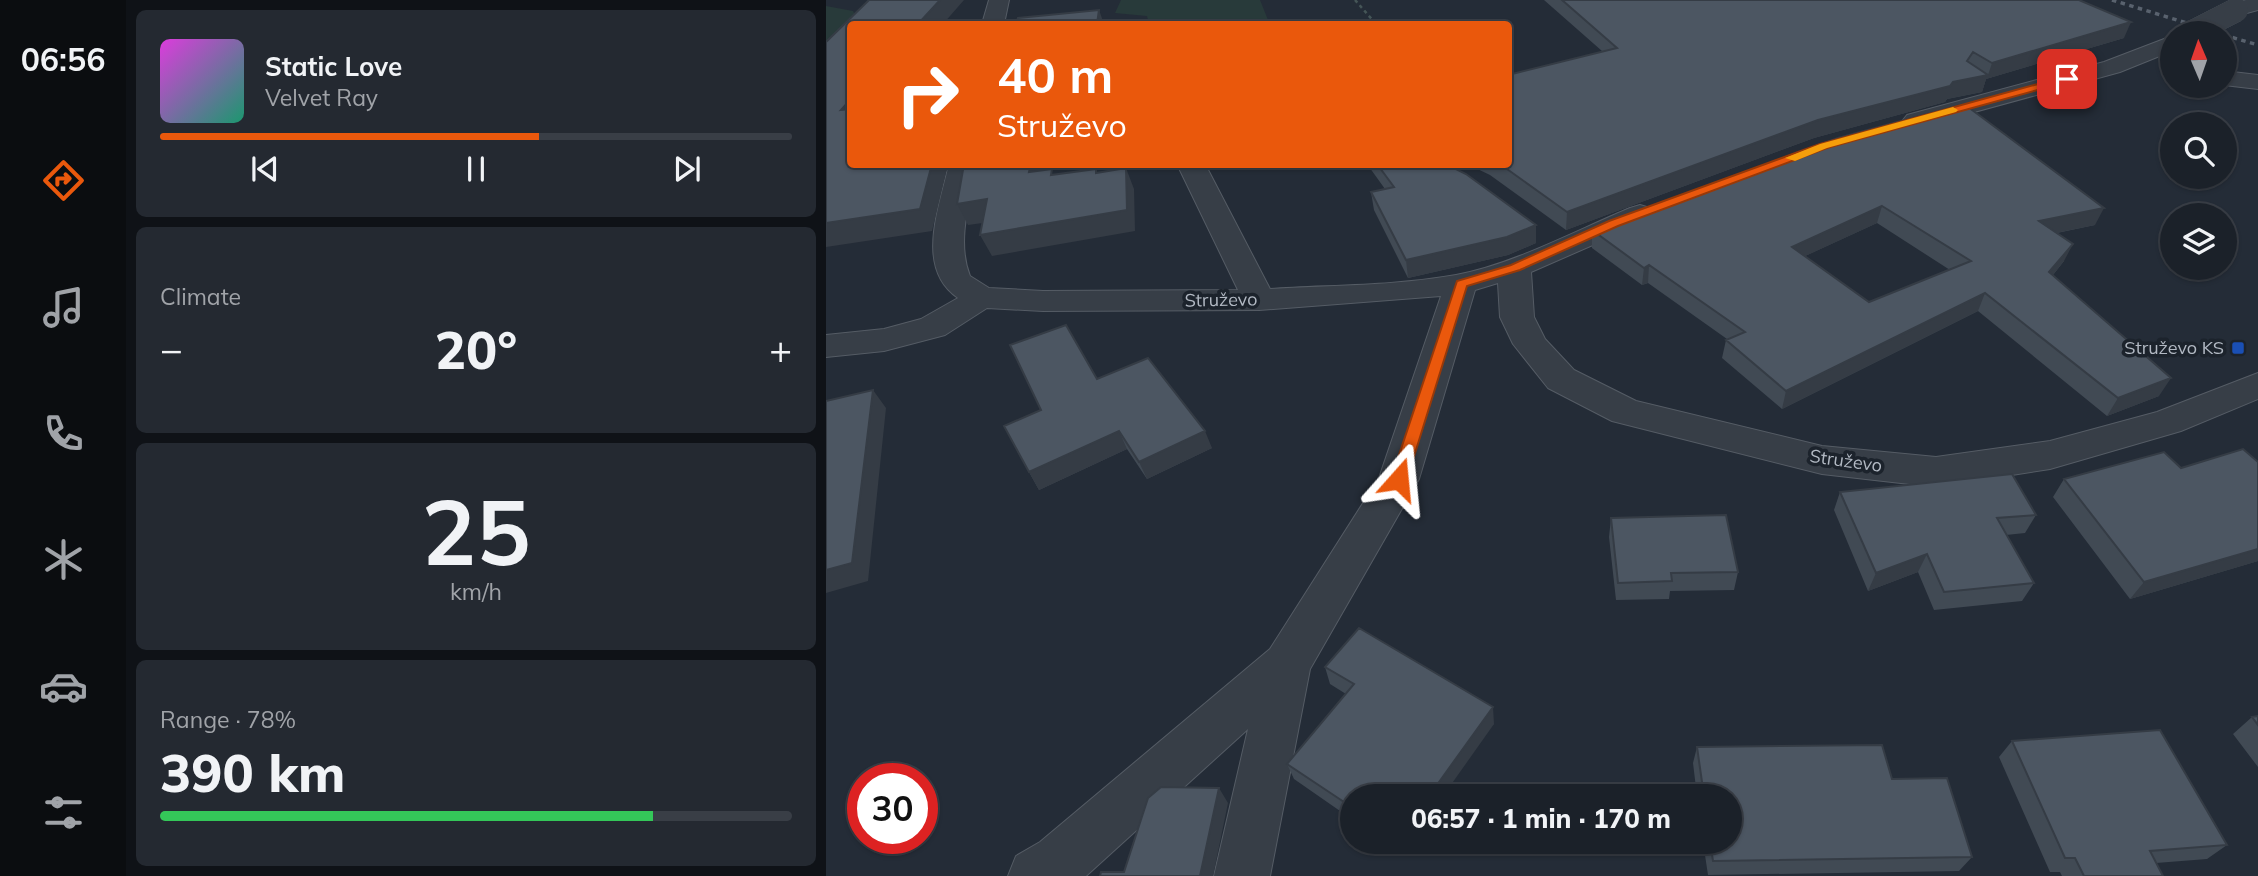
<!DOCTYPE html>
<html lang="en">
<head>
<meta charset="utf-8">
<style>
	:root { --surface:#1b2129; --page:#242931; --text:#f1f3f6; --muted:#a0a3a8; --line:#393e46; --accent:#ea580c }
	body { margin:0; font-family:Mulish,sans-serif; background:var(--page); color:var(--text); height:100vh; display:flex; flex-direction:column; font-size:26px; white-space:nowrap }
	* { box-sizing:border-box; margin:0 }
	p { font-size:23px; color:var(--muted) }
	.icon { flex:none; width:38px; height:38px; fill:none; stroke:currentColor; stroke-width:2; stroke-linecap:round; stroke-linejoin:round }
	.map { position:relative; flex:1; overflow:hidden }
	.sheet { display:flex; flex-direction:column; gap:10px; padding:10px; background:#0f1217; width:700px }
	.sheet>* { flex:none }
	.banner { position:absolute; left:21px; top:21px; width:665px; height:147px; border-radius:7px; box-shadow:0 2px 5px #0004,0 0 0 2px var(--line); background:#ea580c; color:#fff; overflow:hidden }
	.needle { width:46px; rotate:358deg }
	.fabs { position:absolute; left:1334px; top:21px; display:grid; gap:14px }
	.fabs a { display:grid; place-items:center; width:77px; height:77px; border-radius:50%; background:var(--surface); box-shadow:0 2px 5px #0004,0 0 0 2px var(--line); font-size:35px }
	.speed { position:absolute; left:21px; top:763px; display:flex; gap:14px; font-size:35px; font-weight:700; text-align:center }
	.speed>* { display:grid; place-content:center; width:91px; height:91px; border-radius:50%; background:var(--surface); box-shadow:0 2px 5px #0004,0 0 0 2px var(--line); line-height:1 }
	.speed .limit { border:10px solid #d22; background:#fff; color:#111 }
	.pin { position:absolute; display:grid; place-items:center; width:60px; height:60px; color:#fff; margin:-30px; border-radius:14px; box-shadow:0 4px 10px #0006 }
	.me { position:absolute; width:77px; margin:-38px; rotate:18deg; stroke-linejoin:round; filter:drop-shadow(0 0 5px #0008) }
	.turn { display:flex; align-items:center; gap:24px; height:147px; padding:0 35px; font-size:32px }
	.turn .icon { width:91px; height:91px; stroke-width:2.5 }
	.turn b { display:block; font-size:49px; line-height:60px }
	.big { font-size:52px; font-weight:800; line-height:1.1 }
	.sheet .tile { flex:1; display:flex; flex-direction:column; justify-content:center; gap:10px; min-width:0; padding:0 24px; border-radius:10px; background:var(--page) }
	.sheet .dial { align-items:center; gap:0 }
	.dial b { font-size:91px; line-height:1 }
	.song { display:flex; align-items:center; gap:21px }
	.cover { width:84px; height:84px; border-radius:10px; background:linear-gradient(135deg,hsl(300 70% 55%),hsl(160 70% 35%)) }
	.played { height:7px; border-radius:4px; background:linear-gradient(90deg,var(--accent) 60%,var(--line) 60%) }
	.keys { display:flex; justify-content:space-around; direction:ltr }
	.heat { display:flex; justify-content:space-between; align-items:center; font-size:38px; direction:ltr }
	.charge { height:10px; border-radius:5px; background:linear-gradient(90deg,#34c759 78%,var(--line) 0) }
	.trip { position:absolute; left:514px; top:784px; width:402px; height:70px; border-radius:35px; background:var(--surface); box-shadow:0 2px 5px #0004,0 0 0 2px var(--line); font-weight:800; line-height:70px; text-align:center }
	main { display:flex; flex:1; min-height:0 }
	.dock { display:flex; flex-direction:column; width:126px; justify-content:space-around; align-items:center; background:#0b0d10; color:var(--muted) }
	.dock .icon { width:49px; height:49px }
	.dock .on { color:var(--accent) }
	.dock b { font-size:32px; color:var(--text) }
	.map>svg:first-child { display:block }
	.green { fill:#283a3a }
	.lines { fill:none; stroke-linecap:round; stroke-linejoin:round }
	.minor-casing { stroke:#555c65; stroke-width:2 }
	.path { stroke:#455557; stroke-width:2.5; stroke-dasharray:3.5 3.5; stroke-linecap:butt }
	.minor { fill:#373e47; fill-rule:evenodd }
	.rail { stroke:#59626e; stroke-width:3.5; stroke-dasharray:4.5 4.5; stroke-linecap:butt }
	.minor-bridge-casing { stroke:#555c65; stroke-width:24; stroke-linecap:butt }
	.minor-bridge { stroke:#373e47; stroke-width:24 }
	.wall { fill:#414a54; fill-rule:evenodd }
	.shaded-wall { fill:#353c45 }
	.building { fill:#4c5662; stroke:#353c45; stroke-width:2; fill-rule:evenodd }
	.route { fill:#ea580c; stroke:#983908; stroke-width:2 }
	.slow { fill:#f59e0b }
	.transit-dot { fill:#1a4fb4; stroke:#1c232c; stroke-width:2.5 }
	.labels { text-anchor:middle; stroke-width:7; stroke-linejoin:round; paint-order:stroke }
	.street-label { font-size:18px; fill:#b2b9c3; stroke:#1c232c }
	.poi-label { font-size:18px; fill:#b2b9c3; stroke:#1c232c; text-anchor:end }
</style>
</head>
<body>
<main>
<nav class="dock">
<b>06:56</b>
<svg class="icon on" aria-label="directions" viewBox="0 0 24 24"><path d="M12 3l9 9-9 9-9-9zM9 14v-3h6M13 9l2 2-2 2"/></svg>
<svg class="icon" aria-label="music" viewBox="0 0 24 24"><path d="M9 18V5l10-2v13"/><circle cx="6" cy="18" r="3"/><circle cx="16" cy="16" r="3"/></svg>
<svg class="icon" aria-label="phone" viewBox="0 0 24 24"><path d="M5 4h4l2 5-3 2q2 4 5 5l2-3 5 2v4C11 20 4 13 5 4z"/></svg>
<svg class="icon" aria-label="climate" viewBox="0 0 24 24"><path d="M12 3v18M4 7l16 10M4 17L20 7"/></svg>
<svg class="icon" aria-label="car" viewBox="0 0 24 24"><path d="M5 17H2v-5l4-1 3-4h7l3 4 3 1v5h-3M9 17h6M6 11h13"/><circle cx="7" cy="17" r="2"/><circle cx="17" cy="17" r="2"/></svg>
<svg class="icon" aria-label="filters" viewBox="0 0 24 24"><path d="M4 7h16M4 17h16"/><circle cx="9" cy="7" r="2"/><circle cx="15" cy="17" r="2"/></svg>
</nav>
<section class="sheet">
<div class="tile">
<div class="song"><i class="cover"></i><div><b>Static Love</b><p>Velvet Ray</p></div></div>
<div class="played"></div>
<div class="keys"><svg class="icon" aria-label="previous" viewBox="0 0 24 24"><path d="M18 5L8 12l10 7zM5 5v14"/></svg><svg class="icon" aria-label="pause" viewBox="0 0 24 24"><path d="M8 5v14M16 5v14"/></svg><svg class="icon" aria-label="next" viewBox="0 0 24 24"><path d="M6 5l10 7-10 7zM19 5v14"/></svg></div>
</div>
<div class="tile"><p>Climate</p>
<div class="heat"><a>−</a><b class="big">20°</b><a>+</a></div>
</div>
<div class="tile dial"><b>25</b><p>km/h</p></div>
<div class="tile"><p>Range · 78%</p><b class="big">390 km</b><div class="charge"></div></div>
</section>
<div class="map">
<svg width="1432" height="876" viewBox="0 0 1432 876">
	<rect width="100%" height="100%" fill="#242c37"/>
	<path class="green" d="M295,0H434L442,20L440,24H323L321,16L289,13Z
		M0,6L27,11L29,15L0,59Z"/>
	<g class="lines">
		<defs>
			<path id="minor" d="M163,0H183L178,24H156Z
				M1420,0H1432V10L1410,16L1402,15L1399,10L1402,5Z
				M1346,36V51L1294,72L1090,128L1081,125L1077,120L1081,115L1278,62Z
				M1398,71L1432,75V89L1398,85Z
				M123,164H151C144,200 130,241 144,276L163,288L217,291L412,290L351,164H379L444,289C505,285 569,286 630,275C686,265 751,230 804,208L814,205L824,208L829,214L824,220L705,272L708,317L719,339L748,370L810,401L996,446L1110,457L1224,441L1331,412L1432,373V399L1355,431L1224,469L1110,487L996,474L786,421L722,388L687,344L674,317L672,283L649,290L593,479L484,669L444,876H388L422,729L260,876H182L190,856L214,842L444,649L553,478L615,296L433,310L217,311L161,308L119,335L58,351L0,357V335L58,329L95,319L132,298C88,268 114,206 123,164Z"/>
		</defs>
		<use href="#minor" class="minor-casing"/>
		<path class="path" d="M529,0L550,24"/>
		<use href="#minor" class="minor"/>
		<path class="rail" d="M1286,0L1393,33
			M1398,35L1432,45"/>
		<defs>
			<path id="minor-bridge" d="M1365,33L1410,10"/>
		</defs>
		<use href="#minor-bridge" class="minor-bridge-casing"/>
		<use href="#minor-bridge" class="minor-bridge"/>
	</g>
	<path class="wall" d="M718,0H1253L1298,38L1160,79L1156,92L1121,99L1119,102L988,138L740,230L664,175L641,164H682L776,51Z
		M1012,138L1269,225L1231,233L1238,261L1227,275L1333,396L1281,416L1152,311L956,409L896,358L900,340L901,339L822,283L816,285L766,248V230ZM1051,223L1124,270L1043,302L979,256Z
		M541,164H620L710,243L682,255L582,278L548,210L545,192L559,189Z
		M271,379L386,448L321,479L301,449L213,490L203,472L215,410Z
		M1432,462V561L1304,599L1227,497L1238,479L1355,468Z
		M1014,492L1210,515L1199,533L1180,535L1208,583L1196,601L1108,610L1092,572L1042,591L1008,510Z
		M785,518L912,572L908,590L844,591L843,599L790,600L783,537Z
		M499,667L668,724L527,796V820L468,779L461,764L520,694L504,684Z
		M1432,716V767L1407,734L1426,717Z
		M1186,741L1401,845L1381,859L1330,863L1337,876H1236L1234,872H1224L1173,757Z
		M871,747L1066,779L1146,857L1133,871L882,875L877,842H905V796H871L867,763Z
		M559,842H585L577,853Z"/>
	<path class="shaded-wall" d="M114,0H138L117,24H92Z
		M273,10L278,24H271Z
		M1305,22L1298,38L1160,79L1156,92L1121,99L1119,102L988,138L740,230L741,212L992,120L1127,82L1162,75L1166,63Z
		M24,100V125L15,110Z
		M106,164H122L106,231L0,247V223Z
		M205,164H217L212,194L203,172Z
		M300,168L308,189L309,231L166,256L154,235Z
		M161,199L171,221L142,225L131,204Z
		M1056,206L1051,223L962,264L966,247Z
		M1278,208L1269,225L1205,238L1213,221Z
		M710,225V243L682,255L582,278L580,260Z
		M1247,244L1238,261L1215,290L1223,272Z
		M823,265L822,283L816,285L818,268Z
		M1159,293L1152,311L956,409L960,391Z
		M1345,378L1333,396L1281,416L1292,398Z
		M47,390L60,408L42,581L0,593V570Z
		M293,431L301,449L213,490L203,472Z
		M379,431L386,448L321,479L313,462Z
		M1432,549V561L1304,599L1318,582Z
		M1101,554L1092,572L1042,591L1050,573Z
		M667,707L668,724L617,796H603Z
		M393,788L402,803L387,876H374Z
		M573,842H585L577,853Z"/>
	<path class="building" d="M43,0H114L92,24H24V100L15,110L24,109V164H106L94,209L0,223V42Z
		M736,0H1253L1305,22L1166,63L1147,52L1141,61L1162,75L1127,82L1124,86L992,120L741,212L674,164H682V75L791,48Z
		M273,10L271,24H190L192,18Z
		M1138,104L1278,208L1213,221L1247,244L1223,272L1345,378L1292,398L1159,293L960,391L900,340L919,332L823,265L818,268L766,230L1012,138ZM1056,206L1145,261L1043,302L966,247Z
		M138,164H205L203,172L226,169L225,175L270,169V173L300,168L301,210L154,235L161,199L131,204Z
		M551,164H620L640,174L710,225L681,237L580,260L545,192L568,187Z
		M240,325L271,379L322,358L379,431L313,462L293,431L203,472L178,426L215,410L184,345Z
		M47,390L26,563L0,570V401Z
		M1417,449L1432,462V549L1318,582L1238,479L1338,452L1355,468Z
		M1186,474L1210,515L1171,518L1208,583L1118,592L1101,554L1050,573L1014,492Z
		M900,515L912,572L845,573L846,581L792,583L785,518Z
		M533,628L667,707L603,796H527V808L461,764L528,684L499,667Z
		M1432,716V725L1426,717Z
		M1334,730L1401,845L1324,851L1337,876H1258L1249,858H1239L1186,741Z
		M1056,745L1066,779L1121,778L1146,857L887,861L884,842H905V796H878L871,747Z
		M335,787L393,788L374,876H274L275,872H298L322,798Z"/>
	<path class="route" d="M1241,76L1246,79L1244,81L1001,148L792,226L694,270L641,286L581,479L573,485L567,483L565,479L631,281L685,265L783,221L994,144Z"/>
	<path class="slow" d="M1127,107L1132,110L1130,112L1001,148L969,161L959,158L994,144Z"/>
	<rect class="transit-dot" x="1405" y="341" width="14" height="14" rx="3.5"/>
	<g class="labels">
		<g class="street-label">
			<text transform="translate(395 300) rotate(-1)" y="6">Struževo</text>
			<text transform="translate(1020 461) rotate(8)" y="6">Struževo</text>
		</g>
		<g class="poi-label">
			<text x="1398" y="354">Struževo KS</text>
		</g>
	</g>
</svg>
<div class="fabs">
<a><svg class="needle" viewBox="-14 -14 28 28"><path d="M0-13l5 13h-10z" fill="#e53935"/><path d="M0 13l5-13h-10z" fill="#a0a3a8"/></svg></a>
<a><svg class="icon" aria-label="search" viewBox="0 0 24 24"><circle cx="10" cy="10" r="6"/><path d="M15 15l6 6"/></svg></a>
<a><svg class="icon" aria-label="layers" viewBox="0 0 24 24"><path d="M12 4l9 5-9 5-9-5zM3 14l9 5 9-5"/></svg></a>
</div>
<div class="speed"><div class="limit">30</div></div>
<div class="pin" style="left:1241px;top:79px;background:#d93025"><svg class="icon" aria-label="arrive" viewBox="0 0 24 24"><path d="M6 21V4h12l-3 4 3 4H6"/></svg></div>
<svg class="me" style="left:573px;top:479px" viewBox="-20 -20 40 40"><path d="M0-17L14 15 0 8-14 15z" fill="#ea580c" stroke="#fff" stroke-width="4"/></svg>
<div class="trip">06:57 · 1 min · 170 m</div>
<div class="banner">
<div class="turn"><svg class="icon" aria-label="right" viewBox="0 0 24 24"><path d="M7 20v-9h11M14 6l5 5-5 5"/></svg><div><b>40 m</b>Struževo</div></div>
</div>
</div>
</main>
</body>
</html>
